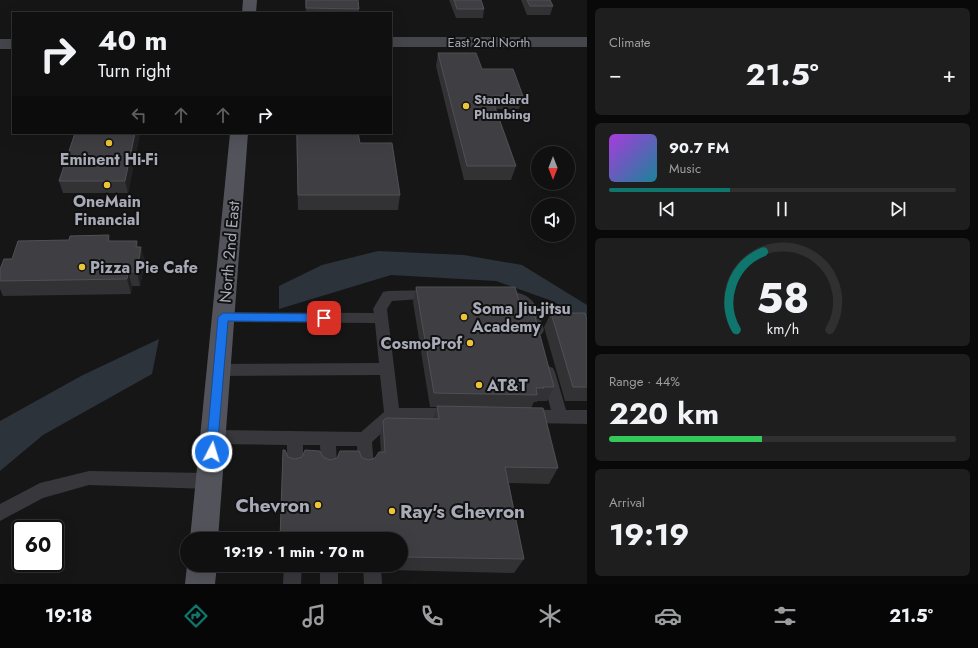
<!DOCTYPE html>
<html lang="en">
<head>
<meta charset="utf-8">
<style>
	:root { --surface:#101011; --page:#1e1e1f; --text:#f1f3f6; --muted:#9c9d9f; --line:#303031; --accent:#0f766e }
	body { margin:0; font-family:Jost,sans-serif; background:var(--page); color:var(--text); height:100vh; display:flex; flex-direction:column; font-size:15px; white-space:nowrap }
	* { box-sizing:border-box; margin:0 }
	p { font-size:13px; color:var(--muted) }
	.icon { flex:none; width:22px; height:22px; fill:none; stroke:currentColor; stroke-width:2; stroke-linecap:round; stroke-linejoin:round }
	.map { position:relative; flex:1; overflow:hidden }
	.drawer { display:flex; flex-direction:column; gap:8px; padding:8px; background:#090909; width:391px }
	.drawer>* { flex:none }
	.top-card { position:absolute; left:12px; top:12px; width:380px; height:122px; border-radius:0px; box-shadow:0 4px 16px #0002,0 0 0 1px var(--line); background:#101011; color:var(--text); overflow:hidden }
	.needle { width:26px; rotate:180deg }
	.controls { position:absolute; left:531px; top:146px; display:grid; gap:8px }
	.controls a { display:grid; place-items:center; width:44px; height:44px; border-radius:50%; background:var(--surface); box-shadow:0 4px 16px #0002,0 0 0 1px var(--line); font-size:20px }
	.speed { position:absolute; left:12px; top:520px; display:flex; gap:8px; font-size:20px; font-weight:700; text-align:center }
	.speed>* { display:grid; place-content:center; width:52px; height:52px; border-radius:50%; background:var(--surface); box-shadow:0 4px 16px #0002,0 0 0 1px var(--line); line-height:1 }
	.speed .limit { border:2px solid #111; border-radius:6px; background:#fff; color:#111 }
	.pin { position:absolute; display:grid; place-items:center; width:34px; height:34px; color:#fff; margin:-17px; border-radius:8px; box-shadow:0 2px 6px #0006 }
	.me { position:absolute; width:44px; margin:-22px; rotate:5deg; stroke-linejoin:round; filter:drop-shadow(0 0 3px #0008) }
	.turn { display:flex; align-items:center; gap:14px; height:84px; padding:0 20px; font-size:18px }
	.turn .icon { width:52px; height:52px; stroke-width:2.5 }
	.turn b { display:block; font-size:28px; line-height:34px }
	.lanes { display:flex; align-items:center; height:38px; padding:0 20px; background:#0003; justify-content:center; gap:20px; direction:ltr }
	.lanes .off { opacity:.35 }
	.big { font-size:30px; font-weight:700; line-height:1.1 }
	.drawer .card { flex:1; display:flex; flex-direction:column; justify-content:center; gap:6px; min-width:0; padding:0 14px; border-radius:6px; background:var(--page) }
	.drawer .dial { align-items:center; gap:0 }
	.dial svg { height:104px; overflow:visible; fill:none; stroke:var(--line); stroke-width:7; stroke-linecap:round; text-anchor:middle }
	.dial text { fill:var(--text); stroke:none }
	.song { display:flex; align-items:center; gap:12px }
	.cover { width:48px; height:48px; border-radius:6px; background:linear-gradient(135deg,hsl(280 70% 55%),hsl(190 70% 35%)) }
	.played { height:4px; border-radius:2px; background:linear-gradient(90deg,var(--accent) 35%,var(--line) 35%) }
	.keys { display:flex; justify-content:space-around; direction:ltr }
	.heat { display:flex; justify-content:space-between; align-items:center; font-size:22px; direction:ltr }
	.charge { height:6px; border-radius:3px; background:linear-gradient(90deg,#34c759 44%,var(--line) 0) }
	.trip { position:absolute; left:180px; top:532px; width:228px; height:40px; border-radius:20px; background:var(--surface); box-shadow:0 4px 16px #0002,0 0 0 1px var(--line); font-weight:700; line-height:40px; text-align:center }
	.tabs { display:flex; height:64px; justify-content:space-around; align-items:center; background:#060607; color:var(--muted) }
	.tabs .icon { width:28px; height:28px }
	.tabs .current { color:var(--accent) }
	.tabs b { font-size:18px; color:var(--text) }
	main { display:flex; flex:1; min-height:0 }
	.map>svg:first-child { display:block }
	.water { fill:#2c333b }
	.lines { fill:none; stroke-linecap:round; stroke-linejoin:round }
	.lane { fill:#37373c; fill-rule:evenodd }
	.secondary { fill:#45464c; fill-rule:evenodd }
	.primary { fill:#53545b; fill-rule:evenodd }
	.wall { fill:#323235 }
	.shaded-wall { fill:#212123 }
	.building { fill:#3f3f43; stroke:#4f5055 }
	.route { fill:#1a73e8; stroke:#114b97 }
	.poi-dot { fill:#edc438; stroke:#111112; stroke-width:1.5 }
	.labels { text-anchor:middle; stroke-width:4; stroke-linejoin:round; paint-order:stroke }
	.far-street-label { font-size:13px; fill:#a8abb7; stroke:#111112 }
	.far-poi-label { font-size:13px; font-weight:bold; fill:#a8abb7; stroke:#111112; text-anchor:start }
	.poi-label { font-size:16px; font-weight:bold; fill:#a8abb7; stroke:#111112; text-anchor:start }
	.street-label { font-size:16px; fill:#a8abb7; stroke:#111112 }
	.near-poi-label { font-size:19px; font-weight:bold; fill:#a8abb7; stroke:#111112; text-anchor:end }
</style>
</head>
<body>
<main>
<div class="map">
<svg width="587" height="584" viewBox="0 0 587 584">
	<rect width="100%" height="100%" fill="#161617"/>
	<path class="water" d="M378,251L464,255L522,265L587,305V330L555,302L496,281L391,275L279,309V286L322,265Z
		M159,339L152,374L43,435L0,471V421L81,376Z"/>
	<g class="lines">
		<path class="lane" d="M501,289C534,295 535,299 544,330L542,334L537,335L532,334L525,310L513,301L496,297L494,294L496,291Z
			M431,290L436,292L438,295L436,298L392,301L387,309L399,408H451L456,410L459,415L456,420L451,422L395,421L372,442L374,467L372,472L366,474L360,472L358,467L357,446H336L337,467L335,472L329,474L323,472L321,467L320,445H303V466L301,471L295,473L289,471L287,466V445L213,444L208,442L205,437L208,432L213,430L361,432L384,412L380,375L219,376L214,374L212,370L214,366L219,364L379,363L375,323L223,322L218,321L216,317L218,313L223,312L374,313L373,309L383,292L388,291Z
			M548,366L553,368L555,372L566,410H587V424L529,423L524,421L521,416L524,411L529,409L551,410L541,372L543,368Z
			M89,471L209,473L215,476L217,481L215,486L209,489L89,485L43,498L0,521V504L40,483Z
			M284,565H302L301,584H283Z
			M320,565H338V584H320Z
			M363,565H381L382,584H364Z"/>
		<path class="secondary" d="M391,37H587V47H391Z
			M0,39H13V49H0Z"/>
		<path class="primary" d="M243,0H257L256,13H242Z
			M230,133H248L218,539H190Z
			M187,565H217L215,584H185Z"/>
	</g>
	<path class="wall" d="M305,0H358L359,9V13H306Z
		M449,0H481L484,9L483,18H456Z
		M521,0H550L553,6L550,15H527Z
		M438,53L482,69L523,96L519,109H496L516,166L511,180H464L436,66Z
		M140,133L128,193H63L59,181Z
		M296,133H358L360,143L400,195L398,210H298Z
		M111,241L139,247L145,261L140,286H132L131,294L3,296L0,289V269L12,259Z
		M416,287L522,312L554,387L547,401H537V402H534L531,408L558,468L549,484L509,483L524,559L514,573L389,570L388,565H401V539L288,457L295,459L323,457L330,460L362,458L369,460L375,458L381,452L380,437L383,421L433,418L437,407H430L413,302Z
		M551,313L587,320V401H565L544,327Z"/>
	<path class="shaded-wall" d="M135,133H140L128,193L125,181Z
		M109,235L113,250L108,241Z
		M137,241L140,252L141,247L145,261L140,286L137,272L136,247Z
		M128,272L132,286L131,294L127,279Z"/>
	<path class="building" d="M306,0H358L359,9L306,8Z
		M454,0H481L484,9H457Z
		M527,0H550L553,6H530Z
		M438,53H476L482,69H513L523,96H491L516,166H467Z
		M75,133H135L125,181H59Z
		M297,133H358L360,143H392L400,195H298Z
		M109,235L108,241H137L136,247H141L137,272H128L127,279L0,281V269L4,259H12L18,241L69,240L70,236Z
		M416,287H515L522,312L534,313L554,387H543L544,388H536L537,395L434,393Z
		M551,313H585L587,320V387H573Z
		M437,406L543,408L558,468L505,467L524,559L401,557V539H280L283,450H285L288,457L295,459L302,457L305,450L320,451L323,457L330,460L337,458L340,451H359L362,458L369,460L375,458L379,452H385L383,421L386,418L439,419Z"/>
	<path class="route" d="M223,313L324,314L329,318L324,322L228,321L217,452L216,455L212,456L208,455L206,452L218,317Z"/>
	<g class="poi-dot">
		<circle cx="466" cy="106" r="4"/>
		<circle cx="109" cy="143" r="4"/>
		<circle cx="107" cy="185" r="4"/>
		<circle cx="82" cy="267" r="4"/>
		<circle cx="464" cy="317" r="4"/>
		<circle cx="470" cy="343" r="4"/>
		<circle cx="479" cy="385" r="4"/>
		<circle cx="318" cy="505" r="4"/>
		<circle cx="392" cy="511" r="4"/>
	</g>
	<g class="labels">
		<g class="far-street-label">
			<text x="489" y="47">East 2nd North</text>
		</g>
		<g class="far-poi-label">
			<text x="474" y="104">Standard<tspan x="474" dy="15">Plumbing</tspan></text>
		</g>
		<g class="poi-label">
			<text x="109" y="165" text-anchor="middle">Eminent Hi-Fi</text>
			<text x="107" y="207" text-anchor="middle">OneMain<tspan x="107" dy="18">Financial</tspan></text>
			<text x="90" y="273">Pizza Pie Cafe</text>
			<text x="472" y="314">Soma Jiu-jitsu<tspan x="472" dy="18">Academy</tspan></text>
			<text x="462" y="349" text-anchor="end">CosmoProf</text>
			<text x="487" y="391">AT&amp;T</text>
		</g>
		<g class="street-label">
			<text transform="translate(229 252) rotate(-85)" y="6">North 2nd East</text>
		</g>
		<g class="near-poi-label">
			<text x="310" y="512">Chevron</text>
			<text x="400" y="518" text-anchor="start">Ray's Chevron</text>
		</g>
	</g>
</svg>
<div class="controls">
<a><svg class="needle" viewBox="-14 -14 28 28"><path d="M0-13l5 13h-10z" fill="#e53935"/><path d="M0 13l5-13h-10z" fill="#9c9d9f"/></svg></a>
<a><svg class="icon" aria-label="sound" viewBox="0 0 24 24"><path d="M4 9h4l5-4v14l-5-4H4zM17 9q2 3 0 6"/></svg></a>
</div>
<div class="speed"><div class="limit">60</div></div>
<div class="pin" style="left:324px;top:318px;background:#d93025"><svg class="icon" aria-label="arrive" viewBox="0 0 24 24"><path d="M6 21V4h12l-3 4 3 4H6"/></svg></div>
<svg class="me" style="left:212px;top:452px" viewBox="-20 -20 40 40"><circle r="17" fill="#1a73e8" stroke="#fff" stroke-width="3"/><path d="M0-11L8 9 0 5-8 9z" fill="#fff"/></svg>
<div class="trip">19:19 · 1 min · 70 m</div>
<div class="top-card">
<div class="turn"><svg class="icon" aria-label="right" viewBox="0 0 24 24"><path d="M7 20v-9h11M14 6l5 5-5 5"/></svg><div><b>40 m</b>Turn right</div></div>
<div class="lanes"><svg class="icon off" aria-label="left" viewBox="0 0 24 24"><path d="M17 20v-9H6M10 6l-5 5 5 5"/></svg><svg class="icon off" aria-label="ahead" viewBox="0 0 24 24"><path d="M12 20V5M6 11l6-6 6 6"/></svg><svg class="icon off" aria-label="ahead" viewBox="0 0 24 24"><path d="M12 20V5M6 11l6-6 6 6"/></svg><svg class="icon" aria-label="right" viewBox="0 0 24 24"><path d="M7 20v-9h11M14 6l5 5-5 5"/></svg></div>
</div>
</div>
<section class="drawer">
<div class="card"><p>Climate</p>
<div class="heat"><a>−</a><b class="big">21.5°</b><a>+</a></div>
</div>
<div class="card">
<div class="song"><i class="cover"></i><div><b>90.7 FM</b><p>Music</p></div></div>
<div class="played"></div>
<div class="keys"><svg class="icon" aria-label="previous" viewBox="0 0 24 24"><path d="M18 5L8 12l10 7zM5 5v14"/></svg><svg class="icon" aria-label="pause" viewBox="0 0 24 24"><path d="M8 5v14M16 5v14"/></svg><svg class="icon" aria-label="next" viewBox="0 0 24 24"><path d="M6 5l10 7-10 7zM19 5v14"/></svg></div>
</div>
<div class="card dial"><svg viewBox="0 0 100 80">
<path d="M14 69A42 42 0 1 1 86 69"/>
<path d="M14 69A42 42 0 0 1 35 9" stroke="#0f766e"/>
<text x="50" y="56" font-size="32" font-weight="700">58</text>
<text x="50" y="72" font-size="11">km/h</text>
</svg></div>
<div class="card"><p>Range · 44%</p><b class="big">220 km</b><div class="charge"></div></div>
<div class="card"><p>Arrival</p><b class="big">19:19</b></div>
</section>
</main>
<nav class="tabs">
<b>19:18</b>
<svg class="icon current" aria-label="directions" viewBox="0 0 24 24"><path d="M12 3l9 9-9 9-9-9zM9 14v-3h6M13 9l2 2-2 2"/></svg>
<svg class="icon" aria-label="music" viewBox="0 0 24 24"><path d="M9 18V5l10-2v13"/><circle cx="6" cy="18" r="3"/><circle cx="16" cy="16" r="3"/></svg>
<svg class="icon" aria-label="phone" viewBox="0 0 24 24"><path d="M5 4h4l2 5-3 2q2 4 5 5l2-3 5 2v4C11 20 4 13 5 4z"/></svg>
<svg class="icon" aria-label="climate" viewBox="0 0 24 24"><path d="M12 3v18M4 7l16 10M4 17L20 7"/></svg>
<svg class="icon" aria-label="car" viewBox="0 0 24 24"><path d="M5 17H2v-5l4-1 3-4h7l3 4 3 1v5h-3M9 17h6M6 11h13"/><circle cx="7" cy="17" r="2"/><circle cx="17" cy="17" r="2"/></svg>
<svg class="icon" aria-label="filters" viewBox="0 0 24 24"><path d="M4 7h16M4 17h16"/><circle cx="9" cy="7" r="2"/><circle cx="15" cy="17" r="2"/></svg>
<b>21.5°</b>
</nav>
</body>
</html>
